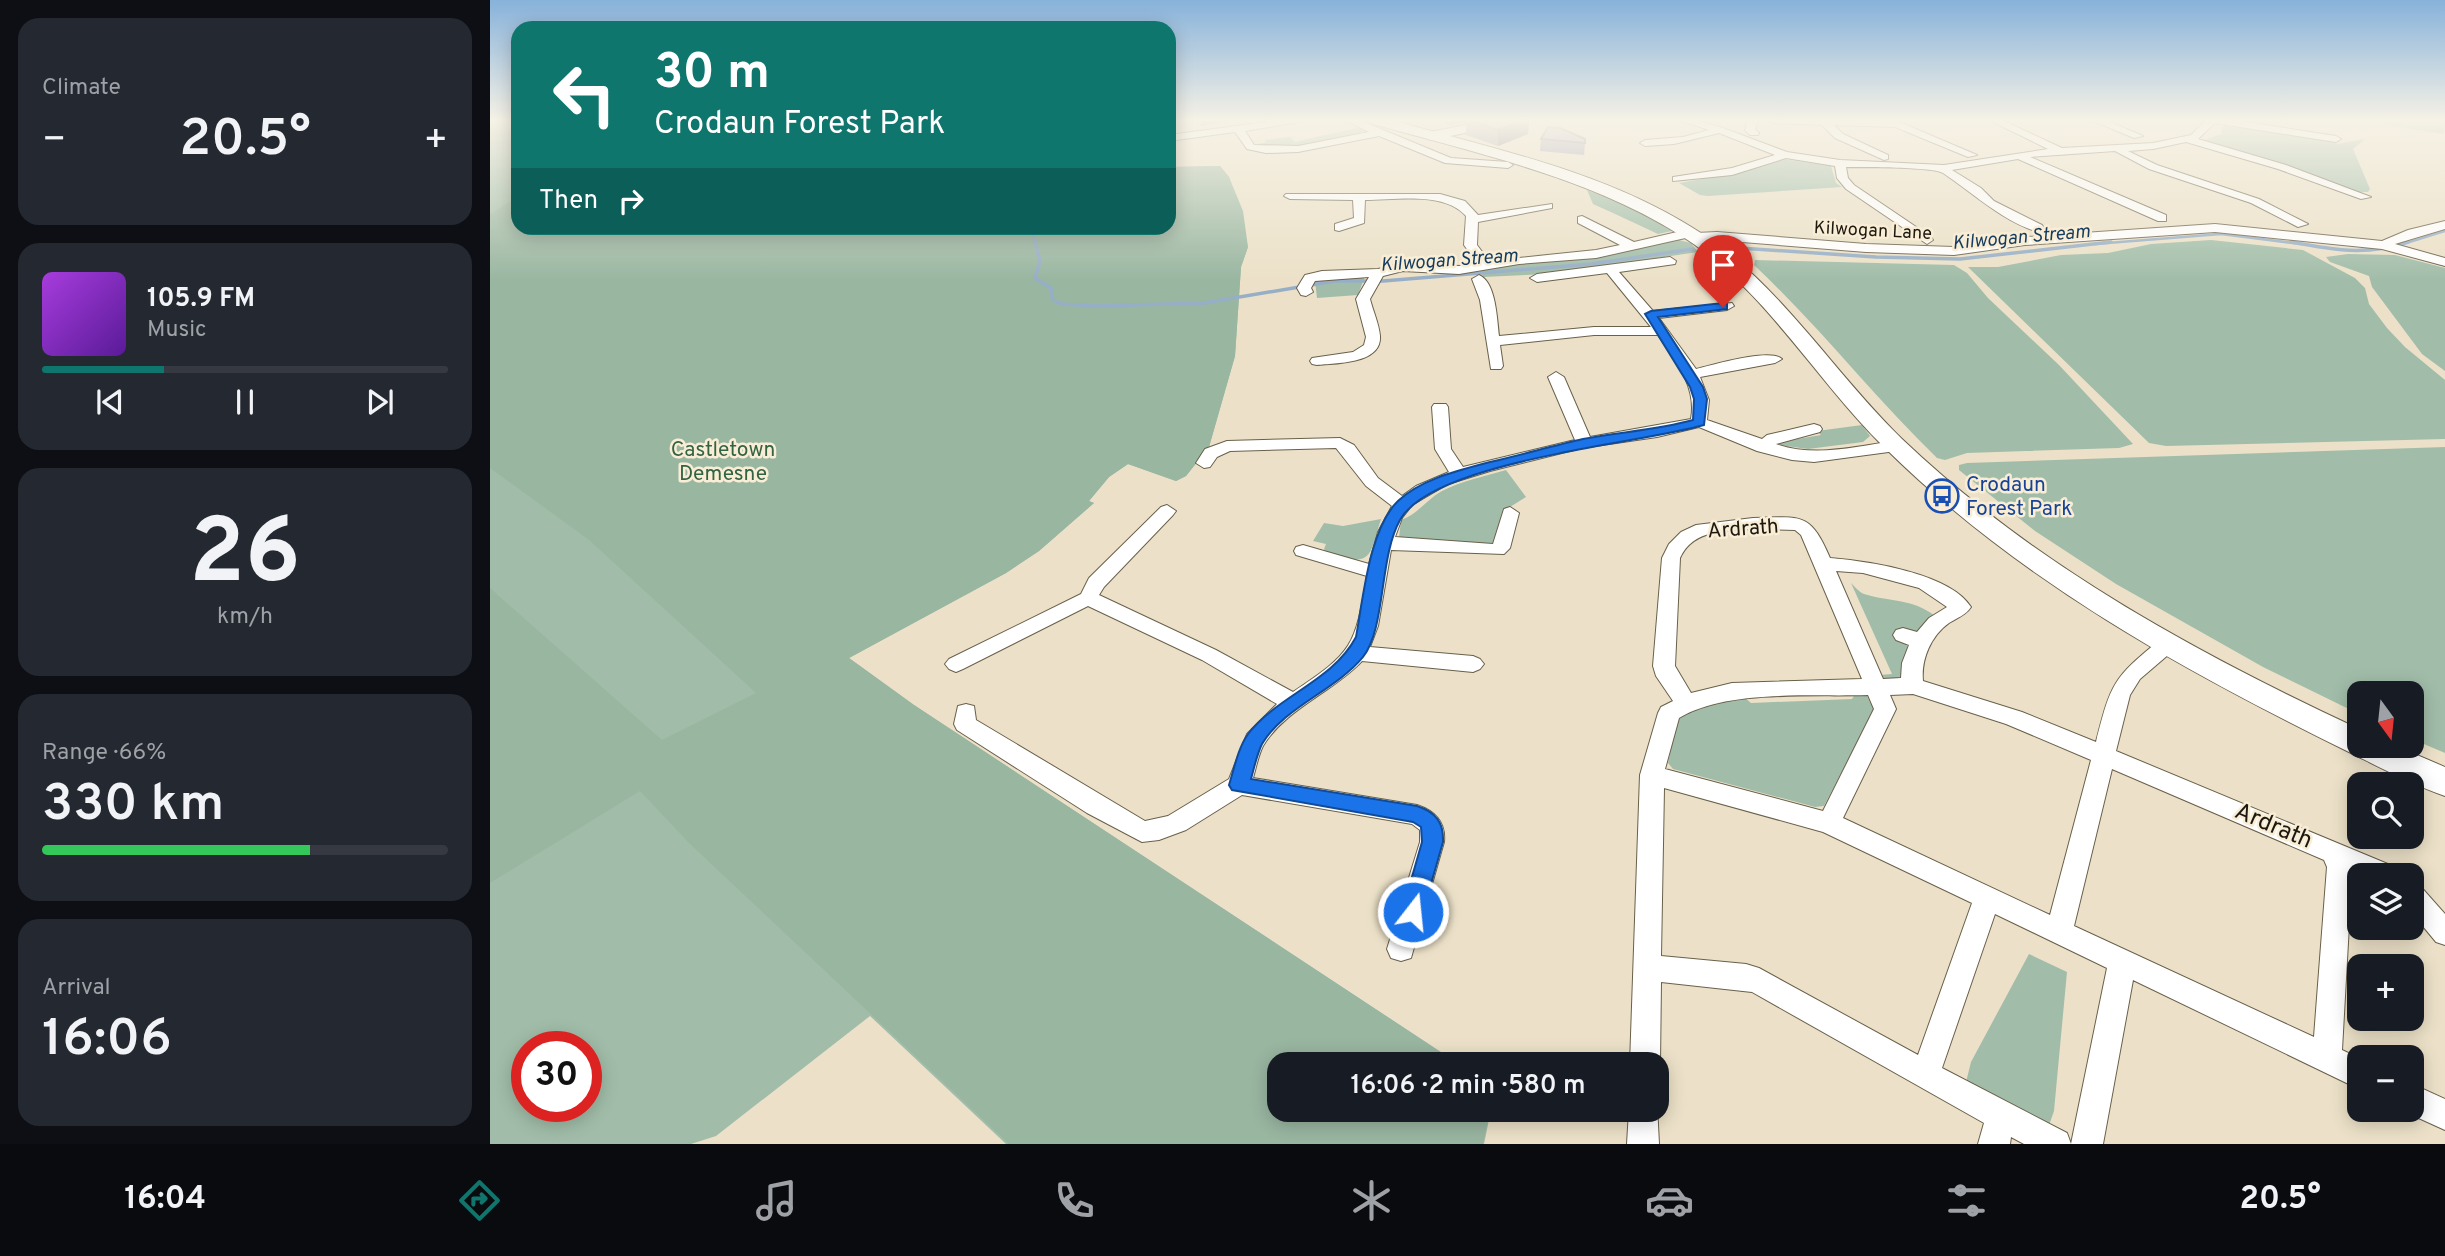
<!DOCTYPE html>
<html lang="en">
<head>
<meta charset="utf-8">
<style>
	:root { --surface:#171b24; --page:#242831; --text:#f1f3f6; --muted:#9ea1a6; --line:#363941; --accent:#0f766e }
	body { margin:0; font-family:Overpass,sans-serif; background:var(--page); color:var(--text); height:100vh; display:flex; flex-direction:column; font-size:26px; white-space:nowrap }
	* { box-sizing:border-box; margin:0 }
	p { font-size:23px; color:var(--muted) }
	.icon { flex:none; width:38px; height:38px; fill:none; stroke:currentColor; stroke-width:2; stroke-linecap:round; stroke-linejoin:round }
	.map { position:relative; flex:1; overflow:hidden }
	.side { display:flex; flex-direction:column; gap:18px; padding:18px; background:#0d0f14; width:490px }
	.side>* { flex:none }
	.banner { position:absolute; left:21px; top:21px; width:665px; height:214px; border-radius:21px; box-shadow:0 4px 18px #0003; background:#0f766e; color:#fff; overflow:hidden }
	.needle { width:46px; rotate:165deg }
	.fabs { position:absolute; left:1857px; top:681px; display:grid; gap:14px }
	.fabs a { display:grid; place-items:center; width:77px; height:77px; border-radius:14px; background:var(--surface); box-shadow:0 4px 18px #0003; font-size:35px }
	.speed { position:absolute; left:21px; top:1031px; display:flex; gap:14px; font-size:35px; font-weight:700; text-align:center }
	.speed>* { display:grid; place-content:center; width:91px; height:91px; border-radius:50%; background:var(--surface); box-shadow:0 4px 18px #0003; line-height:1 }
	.speed .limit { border:10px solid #d22; background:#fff; color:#111 }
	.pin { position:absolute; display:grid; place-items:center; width:60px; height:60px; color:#fff; margin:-72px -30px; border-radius:50% 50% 50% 0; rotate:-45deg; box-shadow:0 0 7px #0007 }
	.pin .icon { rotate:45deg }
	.me { position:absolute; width:77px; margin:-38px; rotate:16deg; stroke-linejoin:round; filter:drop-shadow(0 0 5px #0008) }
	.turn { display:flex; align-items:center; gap:24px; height:147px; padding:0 28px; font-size:32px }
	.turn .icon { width:91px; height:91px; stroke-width:2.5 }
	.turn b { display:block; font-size:49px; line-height:60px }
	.then { display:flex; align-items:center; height:66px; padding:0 28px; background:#0003; gap:14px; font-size:26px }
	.big { font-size:52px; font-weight:600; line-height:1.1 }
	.side .tile { flex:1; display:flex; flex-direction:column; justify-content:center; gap:10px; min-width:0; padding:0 24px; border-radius:21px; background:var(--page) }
	.side .dial { align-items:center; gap:0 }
	.dial b { font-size:91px; line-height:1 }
	.song { display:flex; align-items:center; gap:21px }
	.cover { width:84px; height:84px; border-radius:10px; background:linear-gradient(135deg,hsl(280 70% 55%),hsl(270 70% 35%)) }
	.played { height:7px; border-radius:4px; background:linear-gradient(90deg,var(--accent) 30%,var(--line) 30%) }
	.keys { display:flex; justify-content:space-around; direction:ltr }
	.heat { display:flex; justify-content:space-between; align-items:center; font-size:38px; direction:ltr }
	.charge { height:10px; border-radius:5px; background:linear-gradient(90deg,#34c759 66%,var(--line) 0) }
	.trip { position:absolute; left:777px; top:1052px; width:402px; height:70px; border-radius:21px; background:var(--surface); box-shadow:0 4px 18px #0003; font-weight:600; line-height:70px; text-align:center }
	.tabs { display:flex; height:112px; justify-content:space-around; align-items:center; background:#090b0e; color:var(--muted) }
	.tabs .icon { width:49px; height:49px }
	.tabs .on { color:var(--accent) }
	.tabs b { font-size:32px; color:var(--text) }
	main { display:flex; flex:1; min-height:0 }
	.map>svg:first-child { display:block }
	.green { fill:#a1bda9; fill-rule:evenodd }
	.forest { fill:#99b6a1 }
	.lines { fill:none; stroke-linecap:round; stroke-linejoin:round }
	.stream-far1 { stroke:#96aec6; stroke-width:2.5 }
	.stream { stroke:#96aec6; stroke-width:3.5 }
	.minor-casing { stroke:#69604a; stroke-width:2 }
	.tertiary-casing { stroke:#69604a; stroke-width:2 }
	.secondary-casing { stroke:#69604a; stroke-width:2 }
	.minor { fill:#fff; fill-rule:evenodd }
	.tertiary { fill:#fff; fill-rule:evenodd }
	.secondary { fill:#fff; fill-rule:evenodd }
	.wall { fill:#9c9ab5 }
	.shaded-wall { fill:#7f7d93 }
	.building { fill:#b5b3d2; stroke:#7f7d93; stroke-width:2 }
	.route { fill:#1a73e8; stroke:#114b97; stroke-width:2 }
	.labels { text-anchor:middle; stroke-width:5; stroke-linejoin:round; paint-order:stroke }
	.far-street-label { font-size:18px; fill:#1d1910; stroke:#f9eed5 }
	.far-water-label { font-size:19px; font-style:italic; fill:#153c5e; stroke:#f9eed5 }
	.park-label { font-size:21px; fill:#326344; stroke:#f9eed5 }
	.transit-label { font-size:21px; fill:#164399; stroke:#f9eed5; text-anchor:start }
	.street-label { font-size:21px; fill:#1d1910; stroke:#f9eed5 }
	.near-street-label { font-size:24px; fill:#1d1910; stroke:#f9eed5 }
</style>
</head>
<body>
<main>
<section class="side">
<div class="tile"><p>Climate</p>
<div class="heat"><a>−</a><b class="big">20.5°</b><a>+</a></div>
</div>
<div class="tile">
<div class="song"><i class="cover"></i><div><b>105.9 FM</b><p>Music</p></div></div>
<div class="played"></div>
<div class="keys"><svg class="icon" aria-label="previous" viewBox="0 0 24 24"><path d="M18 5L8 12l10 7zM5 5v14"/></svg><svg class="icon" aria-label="pause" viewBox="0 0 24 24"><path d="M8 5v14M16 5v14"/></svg><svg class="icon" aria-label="next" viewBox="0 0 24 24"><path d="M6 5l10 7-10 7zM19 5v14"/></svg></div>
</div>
<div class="tile dial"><b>26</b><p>km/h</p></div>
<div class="tile"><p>Range · 66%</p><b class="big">330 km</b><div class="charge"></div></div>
<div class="tile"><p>Arrival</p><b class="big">16:06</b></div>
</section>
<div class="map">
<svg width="1955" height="1144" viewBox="0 0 1955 1144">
	<rect width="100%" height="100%" fill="#ece1c8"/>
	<path class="green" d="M0,120H28V228H679V167L730,166L739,177L758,247L751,267L745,356L719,447L696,476L686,481L638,464L619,477L599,501L604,503L549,551L516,573L359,658L424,705L969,1064H789V1110H1001L994,1144H516L380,1016L226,1136L201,1144H0ZM37,1046H96V1106H37Z
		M1891,120H1955L1954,134L1891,124Z
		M1733,123L1837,140L1848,144L1875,139L1863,149L1880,189L1878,192H1863L1709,142L1731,134Z
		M871,127L878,130L825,146L765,145L776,142L775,140L800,137L805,142Z
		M1293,159L1341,166L1346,183L1352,187L1218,196L1210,195L1189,183L1252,172Z
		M1097,190L1145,209L1182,231L1168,234L1123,213L1103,204Z
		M1185,239L1201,243L1208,252L1058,274L993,277L990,269L1018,264L1118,256Z
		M1721,240L1813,250L1865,278L1875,288L1879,304L1897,328L1915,347L1955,380V439L1676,446L1659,443L1478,267H1508L1571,255L1618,253L1661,244Z
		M1858,254L1905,255L1955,268V371L1932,354L1882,287L1879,276L1840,262L1836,257Z
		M1265,260L1464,265L1477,273L1498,298L1569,365L1643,444L1629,448L1477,453L1455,460L1447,458C1383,396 1329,326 1264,265Z
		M875,276L868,295L827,298L825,281Z
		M1372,425L1380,436L1373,442L1318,449L1289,445V442L1331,435L1327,431Z
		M1955,447V753L1922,739V693H1869V714L1773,667L1626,584L1545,531L1469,470V465L1477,463Z
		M1016,470L1036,497L1020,507L1003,544L909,538L911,520C927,515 937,499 952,491C972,481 995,476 1016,470Z
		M891,519C878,561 883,564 838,556L834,549L836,544L823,541L834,523L853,526Z
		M1361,583C1364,586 1370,593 1374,594C1399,602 1422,598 1445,616L1415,643L1419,649L1414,680L1395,679L1390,675L1402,674Z
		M1365,694L1377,696L1384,710L1334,806L1325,807L1183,769L1178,763L1188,717L1197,710L1254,697L1261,703L1362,699Z
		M1539,954L1577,972L1564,1111L1556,1134L1474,1090L1481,1062Z"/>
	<path class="forest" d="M0,120H28V144H0Z
		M730,166L739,177L753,211L758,247L751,267L745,356L719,447L696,476L686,481L638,464L619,477L599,501L604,503L549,551L516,573L359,658L424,705L969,1064H789V1110H1000L993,1144H519L200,844L150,791L0,883V588L172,740L266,693L99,540L0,468V214L28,197V228H679V167Z"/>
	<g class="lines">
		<path class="stream-far1" d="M542,228L546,244
			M1605,244L1731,234L1811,244
			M1913,244L1955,231"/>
		<path class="stream" d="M545,242L550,261L545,278L562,289V299L571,304L606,306L714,303L845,281H893L1101,264L1202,249
			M1801,242C1844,250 1876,256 1918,242
			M1250,248L1386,257L1470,259L1621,242"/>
		<defs>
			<path id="minor" d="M792,120H821L755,131L764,145L808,146L879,132L855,120H869L961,158L1018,162L1023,165L1018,168L955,163L889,136L808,152L776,153L757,149L745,132L679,141V135Z
				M1189,120H1205L1233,128L1297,152L1350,160L1454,165L1558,149L1499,120H1512L1572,148L1663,143L1701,135L1716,120H1744L1846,136L1851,139L1846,142L1725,123L1708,139L1796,165L1881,197L1871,199L1788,169L1696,142L1663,149L1638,151L1667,165L1769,199L1818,224L1808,227L1761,203L1659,169L1625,151L1540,157L1676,215V221H1668L1528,159L1462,170L1491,188L1504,201L1552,225L1554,228L1548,232C1512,221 1483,193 1453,173C1444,167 1372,167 1356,167L1358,178L1364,185L1441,237L1443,240L1437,244L1356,189L1347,178L1345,166L1296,158L1242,175L1183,181V177L1242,168L1285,155L1229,133L1184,144L1155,146L1150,143L1155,140L1193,137L1219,130Z
				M1258,120H1268L1265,129L1269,133L1268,135H1260L1255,130Z
				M1277,120L1407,121L1487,155L1478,157L1405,127L1344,125L1353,134L1398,155V159L1394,160L1345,138L1332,125L1282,123Z
				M1601,120H1615L1653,136L1644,138Z
				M796,194H950L975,201L988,215L1062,204V208L988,222L987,245L999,261L1106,250L1130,245L1088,223V217L1092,216L1144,242L1200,229L1206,233L1227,232L1376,244L1464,247L1535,237L1725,224L1892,241L1918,230L1955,221V229L1905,244L1955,258V266L1892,249L1725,232L1535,245L1464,255L1376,252L1227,240L1206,241L1200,237L1106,258L1029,264L969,274L913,271L893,276L880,299C883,311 889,324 890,336C892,364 846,363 827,365L822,364L820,361L822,358L863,352L874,345L876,337L866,299L879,277L825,281L821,288L823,292L816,296L811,295L807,288L815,275L832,271L888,269L913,263L969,266L987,263L974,245L976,216C954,191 906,200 875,200L874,223L849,231L845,230V224L864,218L863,200L800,199L794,196Z
				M1180,257L1186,261L1185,264L1129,272L1163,311L1242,303L1244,306L1237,310L1169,318L1206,369C1223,365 1280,348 1292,359L1285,363L1210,377L1219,400L1217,420L1272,439L1277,435L1324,424L1330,426L1332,429L1330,432L1286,444C1325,458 1366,446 1406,441L1414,446L1406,451L1324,462L1302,460L1267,451L1209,427L1167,437L1092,448L1000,471L958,484L922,505L912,518L905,537L1003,544L1014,509L1020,507L1029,513L1020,548L1014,554L901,550L888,626L880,647L983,656L990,659L994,664L990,669L983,672L872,661C843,692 795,709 773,746C768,756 766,768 763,778L927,805C945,811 956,822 954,842L921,958L911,961L901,958L897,949L930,842V830L922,824L752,795L696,830L669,840L652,842L597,813L467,730L464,724L468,706L476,704L484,706L486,720L655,821L678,816L739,779L757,734L787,704L712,660L598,606L473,669L466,672L459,669L455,664L459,659L591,594L599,578L671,507L677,505L686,511L683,515L614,587L609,595L726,650L803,692C863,652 865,647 877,576L806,555L804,551L806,547L813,545L879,564L888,532L902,506L876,486L846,448L740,451L727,457L720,467L714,468L706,463L715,449L737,441L850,438L864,445L888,478L912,496L926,486L959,472L945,449L942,407L944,404H956L958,407L961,449L973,467L1085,440L1058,377L1066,372L1074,377L1100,437L1201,419C1207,387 1186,361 1168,335H1104L1010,345L1013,366L1011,369H1001L990,300L982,279L989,275C1006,282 1007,319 1009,336L1104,327H1161L1117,273L1047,282L1040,278L1047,274Z
				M1263,518C1311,517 1320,511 1340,558C1377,561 1460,573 1481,607C1476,615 1467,618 1459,623C1441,636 1431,659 1433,681L1532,712L1606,742C1621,683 1623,678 1671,639L1678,637L1685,639L1688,644L1685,649L1650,679L1640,695L1626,751L1905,867L1909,875H1870L1862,871L1852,1050L1869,1058V1089L1643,980L1613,1144H1534L1521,1137L1520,1144H1488L1494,1123L1262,992L1171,982L1170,1064L1167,1070V1064H1140L1150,775L1168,713L1171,707L1183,701L1166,676L1163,666L1172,558L1179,544L1191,532L1206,525ZM1263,529L1305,530L1311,535L1372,679L1242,683L1201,693L1185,666L1190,558C1203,529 1236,531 1263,529ZM1346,571L1373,573L1429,588L1457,607L1439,618L1427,632L1413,628L1406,630L1403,635L1406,640L1419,645L1412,663L1411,678L1393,679ZM1423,694L1516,724L1601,760L1560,915L1353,818L1406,709L1400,695ZM1378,695L1384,709L1333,811L1175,769L1189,718C1237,689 1322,697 1378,695ZM1622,769L1834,860L1837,867L1824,1037L1584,926ZM1174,788L1333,832L1482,903L1428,1055L1269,968L1256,964L1171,956ZM1505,914L1617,968L1581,1144L1577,1133L1452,1068Z
				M1922,884L1931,887L1955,914V945L1946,942L1922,913Z
				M1922,1084L1955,1099V1130L1911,1110H1922Z
				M1167,1105L1169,1144H1137L1139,1110H1167Z"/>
			<path id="tertiary" d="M1000,120H1026L1020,124L940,140L933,136L940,132Z"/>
			<path id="secondary" d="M878,120H901C1004,149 1112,171 1203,228C1288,280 1341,370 1412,439C1543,564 1706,653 1869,729V746H1906L1955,767V796C1923,785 1891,768 1861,753C1694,671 1530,581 1396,449C1325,380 1275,288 1190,235C1096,176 985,153 880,123Z"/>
		</defs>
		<use href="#minor" class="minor-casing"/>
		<use href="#tertiary" class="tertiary-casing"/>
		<use href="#secondary" class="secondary-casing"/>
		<use href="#minor" class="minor"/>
		<use href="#tertiary" class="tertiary"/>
		<use href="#secondary" class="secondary"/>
	</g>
	<path class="wall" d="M950,120H1039L1038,134L1008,146L976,135V122L959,125Z
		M1051,139L1095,143L1094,155L1050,151Z"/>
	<path class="shaded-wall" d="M710,120H738V121L711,126Z
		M959,120H976V122L959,125Z
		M1033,120H1039L1038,134L1008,146V130Z"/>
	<path class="building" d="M978,120H1033L1008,130Z
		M1058,127L1070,128L1095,139V143L1051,139Z"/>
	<linearGradient id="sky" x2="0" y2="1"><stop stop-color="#87b2da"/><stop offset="0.43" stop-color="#f6f2e6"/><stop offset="1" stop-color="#f6f2e6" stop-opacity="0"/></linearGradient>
	<rect width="1955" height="280" fill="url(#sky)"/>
	<path class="route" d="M1233,303L1237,304V309L1168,317L1213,387L1217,399L1214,425C1148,444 943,461 910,520C889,557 896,628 873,657C846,690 793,708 772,744C767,754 764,768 761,779L927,806C946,812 954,823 953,842L933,912L930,919L923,922L915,919L912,912L932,842L931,827L923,822L742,790L739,785C744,769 748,748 758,734C787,696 843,681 866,637C873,600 879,529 908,501C931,479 970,470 1000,462C1031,455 1062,446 1093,439C1130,432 1167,430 1203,420L1204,399L1200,387L1155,314L1161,311Z"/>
	<defs>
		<symbol id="bus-ring" viewBox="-11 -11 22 22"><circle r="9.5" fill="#f9eed5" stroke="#1a4fb4" stroke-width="1.5"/><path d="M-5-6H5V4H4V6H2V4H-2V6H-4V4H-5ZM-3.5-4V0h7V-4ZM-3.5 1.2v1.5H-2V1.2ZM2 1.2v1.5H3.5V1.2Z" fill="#1a4fb4"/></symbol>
	</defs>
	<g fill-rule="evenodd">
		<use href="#bus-ring" x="1433" y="477" width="38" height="38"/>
	</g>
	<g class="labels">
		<g class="far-street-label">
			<text transform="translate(1383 230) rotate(3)" y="6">Kilwogan Lane</text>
		</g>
		<g class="far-water-label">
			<text transform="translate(1531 236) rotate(-5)" y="7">Kilwogan Stream</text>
			<text transform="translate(959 259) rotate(-4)" y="7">Kilwogan Stream</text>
		</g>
		<g class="park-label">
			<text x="233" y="456">Castletown<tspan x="233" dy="24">Demesne</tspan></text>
		</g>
		<g class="transit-label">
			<text x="1476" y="491">Crodaun<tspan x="1476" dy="24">Forest Park</tspan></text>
		</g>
		<g class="street-label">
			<text transform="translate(1253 528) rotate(-4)" y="7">Ardrath</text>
		</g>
		<g class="near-street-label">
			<text transform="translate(1784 825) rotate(23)" y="8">Ardrath</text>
		</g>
	</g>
</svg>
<div class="fabs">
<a><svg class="needle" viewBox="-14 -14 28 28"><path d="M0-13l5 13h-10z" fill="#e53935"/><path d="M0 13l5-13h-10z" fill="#9ea1a6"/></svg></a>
<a><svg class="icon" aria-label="search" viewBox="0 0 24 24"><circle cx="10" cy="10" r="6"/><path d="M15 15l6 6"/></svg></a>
<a><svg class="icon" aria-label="layers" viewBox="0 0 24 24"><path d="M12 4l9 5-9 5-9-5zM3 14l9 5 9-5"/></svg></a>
<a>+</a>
<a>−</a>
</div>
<div class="speed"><div class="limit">30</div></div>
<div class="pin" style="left:1233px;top:307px;background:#d93025"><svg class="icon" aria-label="arrive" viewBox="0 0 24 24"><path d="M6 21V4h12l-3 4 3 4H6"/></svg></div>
<svg class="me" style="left:923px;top:912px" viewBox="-20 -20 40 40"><circle r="17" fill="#1a73e8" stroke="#fff" stroke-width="3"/><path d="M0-11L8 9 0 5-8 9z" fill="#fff"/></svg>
<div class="trip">16:06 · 2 min · 580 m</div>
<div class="banner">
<div class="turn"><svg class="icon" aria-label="left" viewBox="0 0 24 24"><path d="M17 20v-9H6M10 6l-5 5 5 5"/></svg><div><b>30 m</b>Crodaun Forest Park</div></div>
<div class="then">Then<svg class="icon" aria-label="right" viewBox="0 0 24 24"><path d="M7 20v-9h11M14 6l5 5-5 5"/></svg></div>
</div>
</div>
</main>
<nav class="tabs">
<b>16:04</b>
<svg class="icon on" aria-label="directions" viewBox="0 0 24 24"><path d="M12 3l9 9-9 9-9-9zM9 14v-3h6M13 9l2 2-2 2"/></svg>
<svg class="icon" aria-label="music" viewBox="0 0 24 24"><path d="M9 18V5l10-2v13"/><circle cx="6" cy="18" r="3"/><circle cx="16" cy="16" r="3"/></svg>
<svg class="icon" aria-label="phone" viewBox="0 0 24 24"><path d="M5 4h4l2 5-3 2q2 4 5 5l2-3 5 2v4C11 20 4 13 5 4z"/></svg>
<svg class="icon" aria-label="climate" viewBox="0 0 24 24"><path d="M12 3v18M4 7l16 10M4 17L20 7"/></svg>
<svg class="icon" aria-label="car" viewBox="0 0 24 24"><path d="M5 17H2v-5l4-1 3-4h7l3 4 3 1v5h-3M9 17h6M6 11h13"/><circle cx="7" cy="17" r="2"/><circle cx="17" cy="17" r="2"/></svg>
<svg class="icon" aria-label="filters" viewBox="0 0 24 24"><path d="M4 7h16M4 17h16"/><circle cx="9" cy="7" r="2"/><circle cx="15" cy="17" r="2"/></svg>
<b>20.5°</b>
</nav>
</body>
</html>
